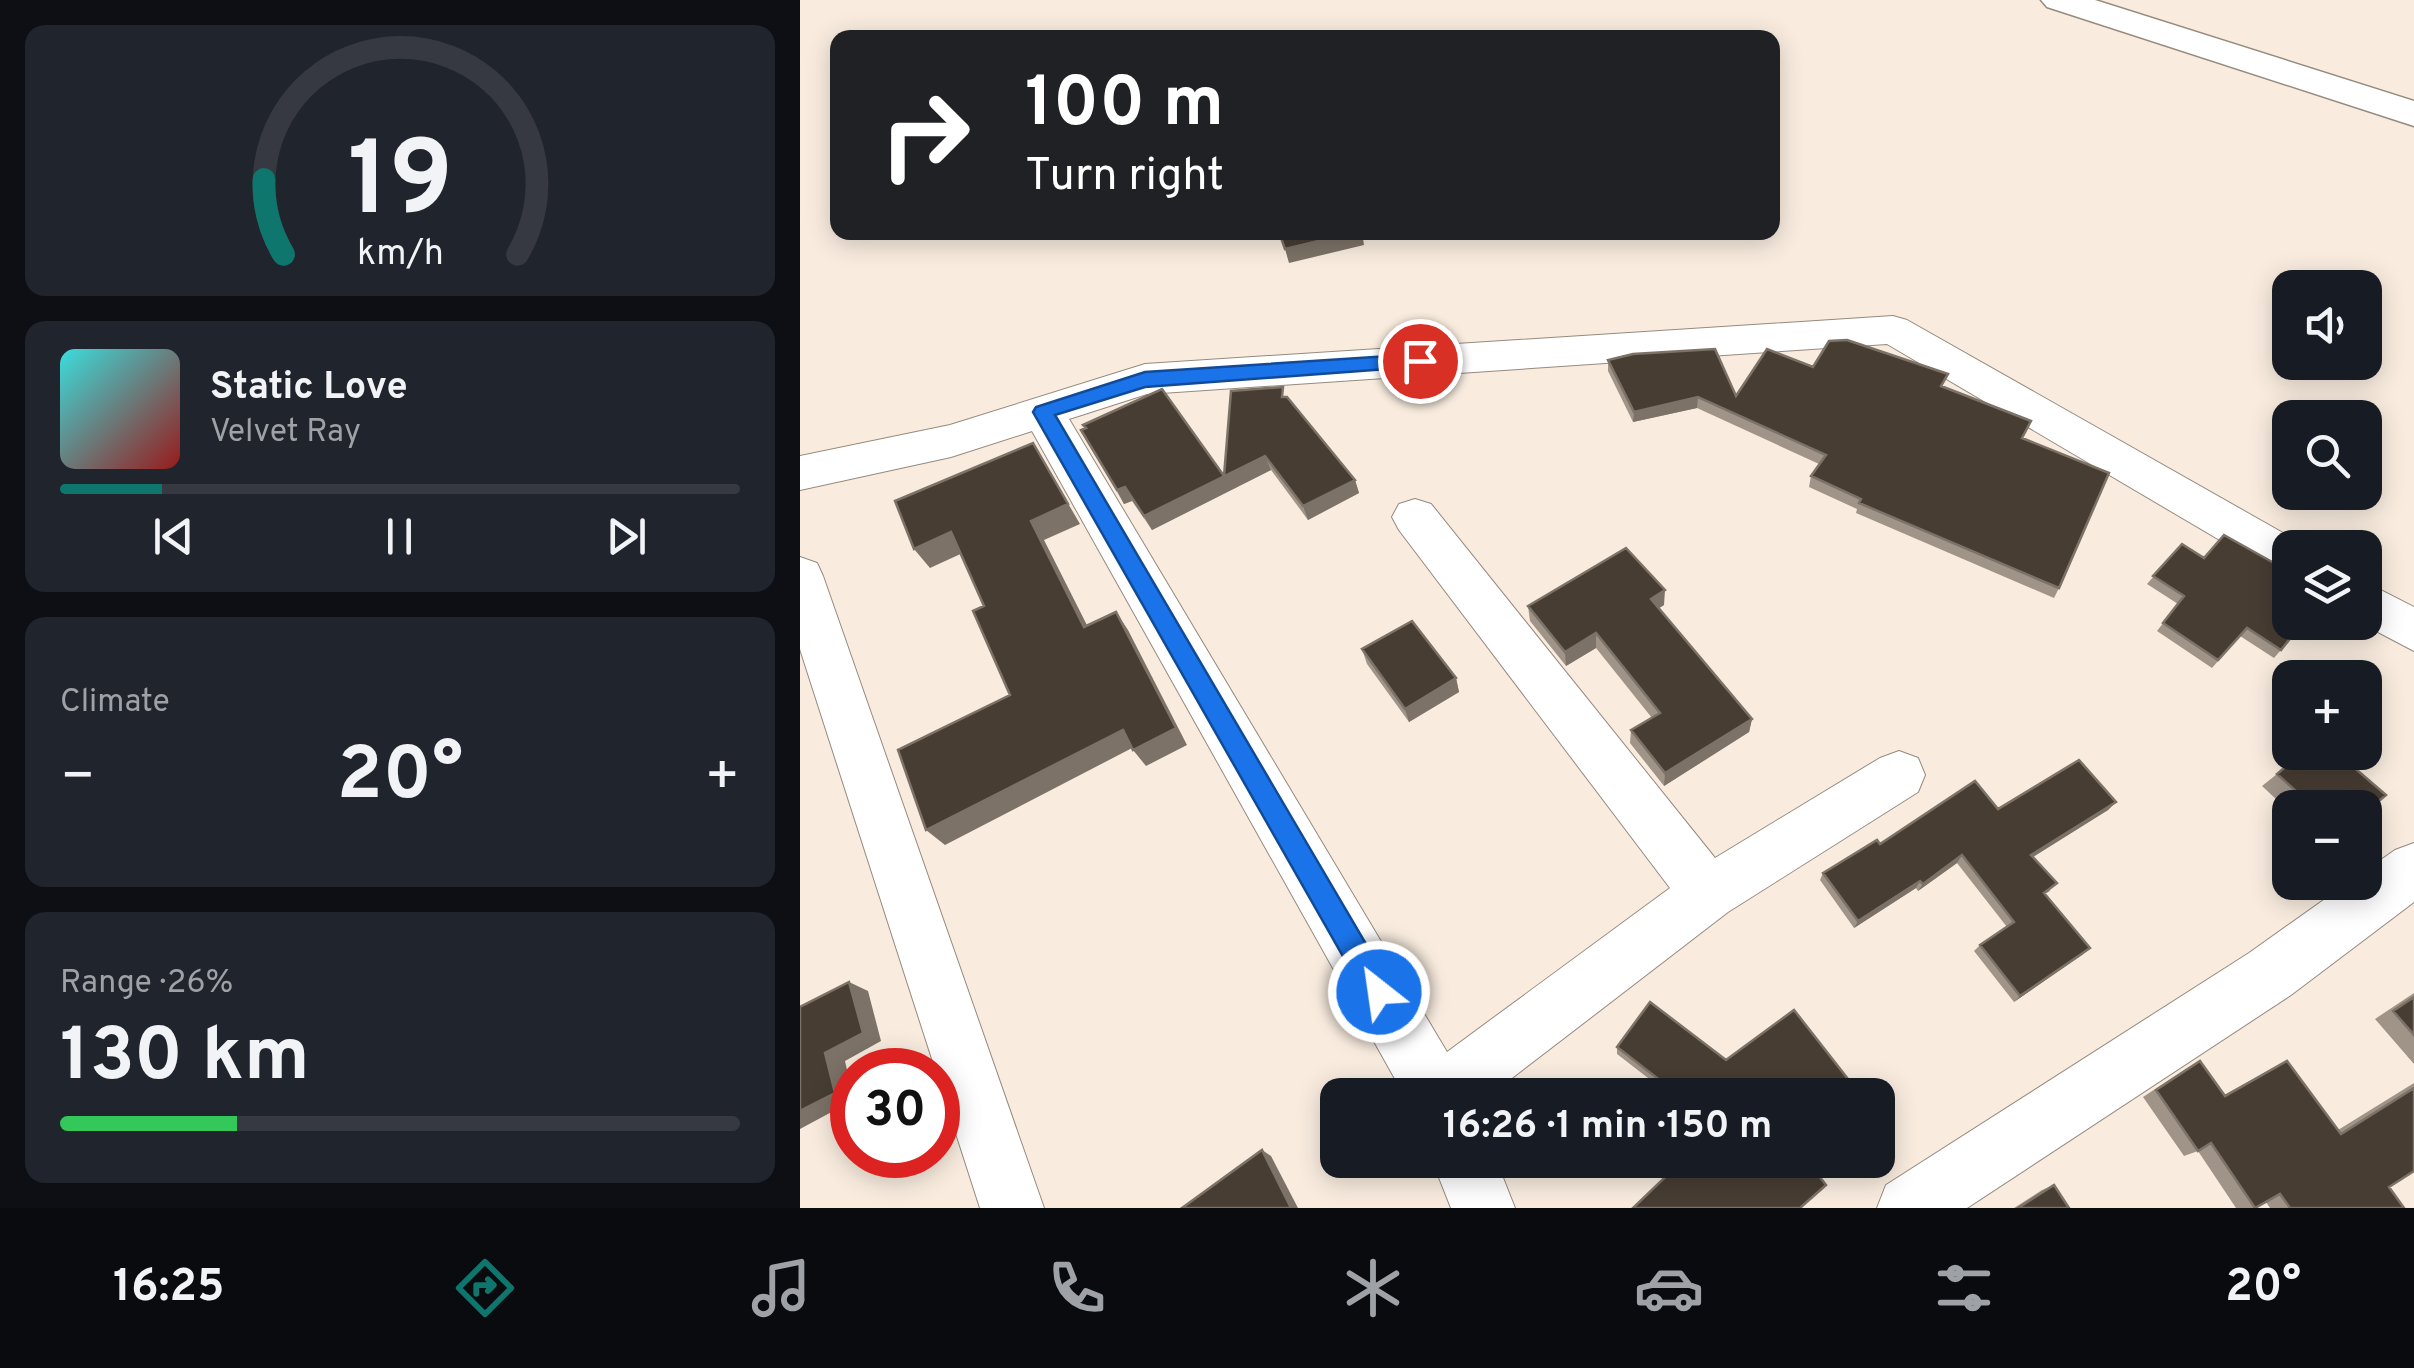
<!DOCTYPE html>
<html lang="en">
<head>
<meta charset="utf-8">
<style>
	:root { --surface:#171b24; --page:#20242c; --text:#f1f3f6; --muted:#9ea1a6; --line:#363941; --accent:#0f766e }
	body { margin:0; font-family:Overpass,sans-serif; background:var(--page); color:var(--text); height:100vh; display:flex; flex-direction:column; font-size:38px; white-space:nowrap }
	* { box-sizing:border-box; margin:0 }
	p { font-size:32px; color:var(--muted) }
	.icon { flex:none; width:55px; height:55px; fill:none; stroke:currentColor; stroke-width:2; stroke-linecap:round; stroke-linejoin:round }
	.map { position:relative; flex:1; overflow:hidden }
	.drawer { display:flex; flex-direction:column; gap:25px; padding:25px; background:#0d0f14; width:800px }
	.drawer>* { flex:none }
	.hud { position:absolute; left:30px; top:30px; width:950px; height:210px; border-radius:20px; box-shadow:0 5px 25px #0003; background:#202124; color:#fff; overflow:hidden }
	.tools { position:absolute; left:1472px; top:270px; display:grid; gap:20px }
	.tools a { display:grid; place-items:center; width:110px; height:110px; border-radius:20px; background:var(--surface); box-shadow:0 5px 25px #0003; font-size:50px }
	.speed { position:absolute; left:30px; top:1048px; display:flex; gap:20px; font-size:50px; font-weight:700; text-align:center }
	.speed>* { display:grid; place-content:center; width:130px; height:130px; border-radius:50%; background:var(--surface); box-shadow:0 5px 25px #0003; line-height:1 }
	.speed .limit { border:15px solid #d22; background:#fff; color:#111 }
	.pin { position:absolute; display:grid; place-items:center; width:85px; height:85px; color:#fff; margin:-42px; border:5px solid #fff; border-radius:50%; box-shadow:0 2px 10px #0007 }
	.me { position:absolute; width:110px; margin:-55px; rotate:330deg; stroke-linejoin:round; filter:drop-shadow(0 0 8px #0008) }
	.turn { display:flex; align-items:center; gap:35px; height:210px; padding:0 30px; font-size:45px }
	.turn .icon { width:130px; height:130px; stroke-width:2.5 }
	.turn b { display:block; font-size:70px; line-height:85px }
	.big { font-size:75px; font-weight:700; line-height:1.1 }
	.drawer .tile { flex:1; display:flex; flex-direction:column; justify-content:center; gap:15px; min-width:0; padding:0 35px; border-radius:20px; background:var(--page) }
	.drawer .dial { align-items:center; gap:0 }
	.dial svg { height:260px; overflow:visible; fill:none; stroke:var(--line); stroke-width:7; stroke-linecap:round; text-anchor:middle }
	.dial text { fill:var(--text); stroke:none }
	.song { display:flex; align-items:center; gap:30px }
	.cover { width:120px; height:120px; border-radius:15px; background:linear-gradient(135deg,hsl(180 70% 55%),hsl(0 70% 35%)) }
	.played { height:10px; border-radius:5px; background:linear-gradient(90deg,var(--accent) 15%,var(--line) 15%) }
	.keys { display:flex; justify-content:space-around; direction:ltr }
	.heat { display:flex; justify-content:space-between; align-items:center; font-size:55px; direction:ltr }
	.charge { height:15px; border-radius:8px; background:linear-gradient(90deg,#34c759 26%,var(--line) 0) }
	.trip { position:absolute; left:520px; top:1078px; width:575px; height:100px; border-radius:20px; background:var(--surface); box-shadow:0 5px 25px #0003; font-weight:700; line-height:100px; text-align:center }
	.dock { display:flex; height:160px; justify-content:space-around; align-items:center; background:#090b0e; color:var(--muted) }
	.dock .icon { width:70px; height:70px }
	.dock .selected { color:var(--accent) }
	.dock b { font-size:45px; color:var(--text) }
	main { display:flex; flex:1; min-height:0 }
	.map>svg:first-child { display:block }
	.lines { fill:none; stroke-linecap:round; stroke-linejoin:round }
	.minor-casing { stroke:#958a7e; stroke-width:2 }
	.secondary-casing { stroke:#958a7e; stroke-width:3 }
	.minor { fill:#fff; fill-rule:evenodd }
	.secondary { fill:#fff; fill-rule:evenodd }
	.wall { fill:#a09489 }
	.shaded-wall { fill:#7c7267 }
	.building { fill:#473d33; stroke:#7c7267; stroke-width:2.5 }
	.route { fill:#1a73e8; stroke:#114b97; stroke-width:2.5 }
</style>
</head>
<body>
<main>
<section class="drawer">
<div class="tile dial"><svg viewBox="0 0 100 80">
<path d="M14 69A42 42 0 1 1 86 69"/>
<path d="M14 69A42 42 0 0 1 8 46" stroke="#0f766e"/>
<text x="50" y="56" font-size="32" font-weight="700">19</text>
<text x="50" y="72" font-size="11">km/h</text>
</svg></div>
<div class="tile">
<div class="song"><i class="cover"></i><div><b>Static Love</b><p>Velvet Ray</p></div></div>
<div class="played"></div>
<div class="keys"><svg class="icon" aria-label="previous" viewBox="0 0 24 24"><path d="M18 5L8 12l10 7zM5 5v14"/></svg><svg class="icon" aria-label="pause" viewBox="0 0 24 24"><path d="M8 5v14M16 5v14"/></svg><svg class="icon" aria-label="next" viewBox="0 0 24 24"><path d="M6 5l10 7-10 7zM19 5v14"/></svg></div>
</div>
<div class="tile"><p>Climate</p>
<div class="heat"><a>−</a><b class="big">20°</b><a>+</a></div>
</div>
<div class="tile"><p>Range · 26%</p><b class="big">130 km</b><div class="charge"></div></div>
</section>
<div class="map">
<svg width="1614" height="1208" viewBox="0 0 1614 1208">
	<rect width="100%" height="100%" fill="#f9ecdf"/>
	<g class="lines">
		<defs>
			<path id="minor" d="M1093,316L1107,320L1506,546L1490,548V578L1474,572L1087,344L347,394L269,419L647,1052L870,888L599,530L592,517L599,504L615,499L631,504L915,858L1080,758L1099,751L1118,758L1125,775L1118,792L928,912L690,1095H604L232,431L151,457L0,490V456L150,425L345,364Z
				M0,557L17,563L23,576L244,1208H180L0,649Z
				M1565,582L1614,607V651L1559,622H1565Z
				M1614,843V902L1491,995L1167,1208H1077L1086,1185L1449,953L1549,882H1565V871L1595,850Z
				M632,1160H696L715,1208H651Z"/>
			<path id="secondary" d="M1241,0H1295L1614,101V126L1247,7Z"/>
		</defs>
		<use href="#minor" class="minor-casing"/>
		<use href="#secondary" class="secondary-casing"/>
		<use href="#minor" class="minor"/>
		<use href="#secondary" class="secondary"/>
	</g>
	<path class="wall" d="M808,360L936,396L1013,367L1143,387L1223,438L1259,588L1254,598L1056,513L1057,509L1009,487L1011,476L1019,464L897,408L833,422L808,371Z
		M486,397L555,480L559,493L508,520L471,470L352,530L332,501L324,504L281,430L424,476Z
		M1382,544L1481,650L1474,658L1440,636L1412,668L1357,631L1378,604L1347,584Z
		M864,605L859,608L952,719L949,732L864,786L830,743L831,730L852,718L796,648L766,666L730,621L728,606Z
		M562,649L656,678L659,692L609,722L567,664Z
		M1477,774L1565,808H1490V812L1462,786Z
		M1316,802L1308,810L1233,857L1250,891L1245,894L1290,948L1214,1002L1174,951L1180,945L1207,927L1157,863L1118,891L1116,888L1054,928L1020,880L1023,873L1080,844L1198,809Z
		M1614,993V1064L1575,1019Z
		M817,1047L926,1060L1043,1085L1030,1095H870L817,1054Z
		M1400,1061L1424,1095L1487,1061L1538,1130L1614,1083V1171L1589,1187L1604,1208H1470L1466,1202L1454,1208H1436L1398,1151L1384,1156L1343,1097L1387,1068Z
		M1254,1185L1269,1208H1214L1242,1190Z"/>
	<path class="shaded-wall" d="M556,232H562L564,245L489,263L485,249Z
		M898,397L897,408L833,422L834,412Z
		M233,443L280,524L244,540L297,645L284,627L231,521Z
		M465,456L471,470L352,530L344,516Z
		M555,480L559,493L508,520L503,506Z
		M325,487L332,501L324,504L317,490Z
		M151,532L167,551L130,568L114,549Z
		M865,590L864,605L850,614L851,599Z
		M316,612L328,630L387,745L346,766L333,750Z
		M796,633V648L766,666L765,652Z
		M656,678L659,692L609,722L605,709Z
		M952,719L949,732L864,786L865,773Z
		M323,730L336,746L145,845L126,830Z
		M1316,802L1308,810L1225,862L1231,855Z
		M1162,855L1157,863L1118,891L1123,884Z
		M1120,881L1116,888L1054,928L1058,921Z
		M1290,948L1282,955L1214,1002L1220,996Z
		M49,982L68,991L81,1041L45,1061L52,1092V1101L0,1129V1111L25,1053Z
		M462,1150L471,1156L498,1208H491Z"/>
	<path class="building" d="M479,232H556L485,249Z
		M1047,340L1148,374L1141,386L1231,421L1222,438L1309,473L1259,588L1059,503L1061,499L1011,476L1026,455L898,397L834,412L808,360L833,354L915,349L936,396L967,349L1013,367L1029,341Z
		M483,387L482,397H487L555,480L503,506L465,456L344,516L325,487L317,490L281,430L286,428L283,425L362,389L424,476L431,391Z
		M233,443L268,504L231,521L284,627L316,612L376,728L333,750L323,730L126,830L98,750L210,695L173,611L184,606L151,532L114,549L95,501Z
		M1424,535L1490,572V622H1503L1481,650L1447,628L1418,660L1363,623L1384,596L1353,576L1382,544L1404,558Z
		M826,548L865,590L851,599L952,719L865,773L831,730L860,713L796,633L765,652L728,606Z
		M612,621L656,678L605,709L562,649Z
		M1503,752H1536L1586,795L1565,813V808H1515L1477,774Z
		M1279,760L1316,802L1231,855L1257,883L1244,893L1290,948L1220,996L1180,945L1214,922L1162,855L1123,884L1120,881L1058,921L1023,873L1077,840L1080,844L1175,781L1198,809Z
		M49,982L63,1033L25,1053L35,1093L0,1111V1007Z
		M1614,997V1035L1593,1011Z
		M850,1002L926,1060L994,1010L1048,1079L1027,1095H879L817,1047Z
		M1400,1061L1425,1096L1487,1061L1541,1134L1614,1088V1171L1589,1187L1604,1208H1490L1480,1194L1455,1208L1411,1143L1398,1151L1356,1090Z
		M462,1150L491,1208H382Z
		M883,1160H1007L1026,1185L1000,1208H833Z
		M1254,1185L1269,1208H1218Z"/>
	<path class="route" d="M620,354L630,361L627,366L345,387L255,415L589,983L593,992L589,1002L579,1007L569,1002L233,412L236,407L345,372Z"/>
</svg>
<div class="tools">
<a><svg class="icon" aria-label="sound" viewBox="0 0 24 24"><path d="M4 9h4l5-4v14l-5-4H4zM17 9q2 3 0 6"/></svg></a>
<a><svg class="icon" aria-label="search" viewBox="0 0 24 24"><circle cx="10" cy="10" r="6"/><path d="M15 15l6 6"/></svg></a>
<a><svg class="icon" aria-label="layers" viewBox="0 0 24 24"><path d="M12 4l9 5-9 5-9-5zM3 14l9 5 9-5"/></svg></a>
<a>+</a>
<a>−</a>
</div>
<div class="speed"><div class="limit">30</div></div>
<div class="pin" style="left:620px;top:361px;background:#d93025"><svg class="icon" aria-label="arrive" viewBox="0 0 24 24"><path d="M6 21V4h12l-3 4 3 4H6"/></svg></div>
<svg class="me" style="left:579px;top:992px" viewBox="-20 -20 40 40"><circle r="17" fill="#1a73e8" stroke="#fff" stroke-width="3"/><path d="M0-11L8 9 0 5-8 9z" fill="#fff"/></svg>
<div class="trip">16:26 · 1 min · 150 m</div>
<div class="hud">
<div class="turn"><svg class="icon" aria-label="right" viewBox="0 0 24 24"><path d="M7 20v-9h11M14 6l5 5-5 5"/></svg><div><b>100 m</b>Turn right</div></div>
</div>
</div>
</main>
<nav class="dock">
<b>16:25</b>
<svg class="icon selected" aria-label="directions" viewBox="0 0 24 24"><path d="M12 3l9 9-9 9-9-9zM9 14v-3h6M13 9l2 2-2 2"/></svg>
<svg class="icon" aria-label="music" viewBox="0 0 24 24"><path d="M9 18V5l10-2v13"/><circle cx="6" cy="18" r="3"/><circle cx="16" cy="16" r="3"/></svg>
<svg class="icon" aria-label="phone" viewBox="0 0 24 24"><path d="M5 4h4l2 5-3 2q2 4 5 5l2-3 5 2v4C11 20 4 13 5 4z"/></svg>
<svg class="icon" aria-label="climate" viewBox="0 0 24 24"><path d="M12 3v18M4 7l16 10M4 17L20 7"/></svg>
<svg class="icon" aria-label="car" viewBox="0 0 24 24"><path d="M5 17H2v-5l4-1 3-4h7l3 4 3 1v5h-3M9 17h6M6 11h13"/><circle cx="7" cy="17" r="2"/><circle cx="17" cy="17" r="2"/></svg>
<svg class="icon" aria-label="filters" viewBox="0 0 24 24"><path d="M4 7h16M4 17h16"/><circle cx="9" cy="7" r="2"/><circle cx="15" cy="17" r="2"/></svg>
<b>20°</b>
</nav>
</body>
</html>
